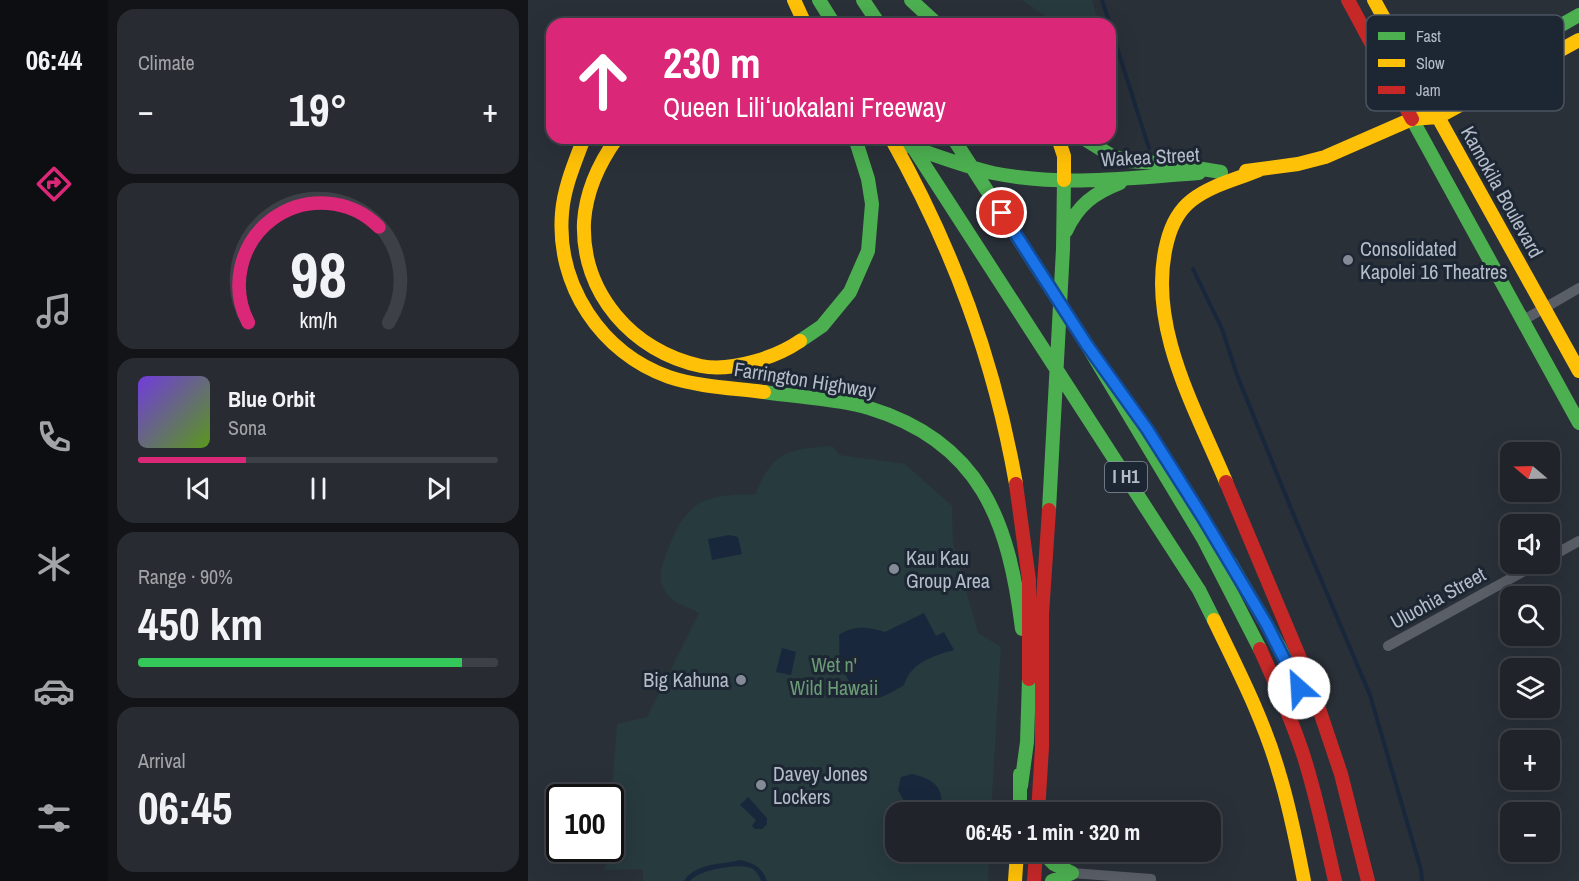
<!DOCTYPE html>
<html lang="en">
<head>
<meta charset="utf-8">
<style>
	:root { --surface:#20242a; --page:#282c32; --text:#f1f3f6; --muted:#a2a4a8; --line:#3d4147; --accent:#db2777 }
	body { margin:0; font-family:"Archivo Narrow",sans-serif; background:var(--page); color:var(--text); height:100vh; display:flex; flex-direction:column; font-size:22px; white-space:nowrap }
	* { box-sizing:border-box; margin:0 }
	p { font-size:20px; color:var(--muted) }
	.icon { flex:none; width:33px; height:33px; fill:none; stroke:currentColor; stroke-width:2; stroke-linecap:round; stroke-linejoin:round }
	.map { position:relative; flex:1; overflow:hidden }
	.panel { display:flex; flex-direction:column; gap:9px; padding:9px; background:#121417; width:420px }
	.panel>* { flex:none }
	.guide { position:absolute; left:18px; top:18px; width:570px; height:126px; border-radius:18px; box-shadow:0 6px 24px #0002,0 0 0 2px var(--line); background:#db2777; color:#fff; overflow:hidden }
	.needle { width:39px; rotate:289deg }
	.tools { position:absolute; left:972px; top:442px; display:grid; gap:12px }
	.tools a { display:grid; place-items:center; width:60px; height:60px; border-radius:12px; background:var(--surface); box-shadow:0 6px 24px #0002,0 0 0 2px var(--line); font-size:30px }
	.speed { position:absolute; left:18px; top:784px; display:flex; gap:12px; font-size:30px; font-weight:700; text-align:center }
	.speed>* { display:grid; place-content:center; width:78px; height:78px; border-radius:50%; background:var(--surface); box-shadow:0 6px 24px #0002,0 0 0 2px var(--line); line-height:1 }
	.speed .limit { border:3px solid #111; border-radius:9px; background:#fff; color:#111 }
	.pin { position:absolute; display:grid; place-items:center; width:51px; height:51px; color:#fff; margin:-26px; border:3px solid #fff; border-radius:50%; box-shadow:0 2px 6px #0007 }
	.me { position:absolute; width:66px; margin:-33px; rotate:334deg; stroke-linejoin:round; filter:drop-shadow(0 0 4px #0008) }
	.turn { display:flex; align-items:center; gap:21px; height:126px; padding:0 18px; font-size:27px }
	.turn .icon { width:78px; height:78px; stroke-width:2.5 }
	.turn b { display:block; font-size:42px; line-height:51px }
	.big { font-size:45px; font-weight:800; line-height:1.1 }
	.panel .widget { flex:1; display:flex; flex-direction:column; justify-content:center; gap:9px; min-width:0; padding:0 21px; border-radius:18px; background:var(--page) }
	.panel .dial { align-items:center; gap:0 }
	.dial svg { height:156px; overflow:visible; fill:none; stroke:var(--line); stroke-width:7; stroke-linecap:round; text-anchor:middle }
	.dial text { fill:var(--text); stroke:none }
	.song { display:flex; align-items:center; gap:18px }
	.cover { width:72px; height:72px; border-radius:9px; background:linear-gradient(135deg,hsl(260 70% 55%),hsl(90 70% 35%)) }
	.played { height:6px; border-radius:3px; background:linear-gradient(90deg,var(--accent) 30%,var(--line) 30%) }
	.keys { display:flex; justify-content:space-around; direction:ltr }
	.heat { display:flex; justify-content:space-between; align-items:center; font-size:33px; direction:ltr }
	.charge { height:9px; border-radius:4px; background:linear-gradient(90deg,#34c759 90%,var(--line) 0) }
	.trip { position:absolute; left:357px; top:802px; width:336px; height:60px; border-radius:18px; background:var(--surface); box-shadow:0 6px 24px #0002,0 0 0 2px var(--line); font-weight:800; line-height:60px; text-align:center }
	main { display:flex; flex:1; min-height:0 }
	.tab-bar { display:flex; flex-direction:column; width:108px; justify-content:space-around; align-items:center; background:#0d0e11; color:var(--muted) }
	.tab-bar .icon { width:42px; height:42px }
	.tab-bar .on { color:var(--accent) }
	.tab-bar b { font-size:27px; color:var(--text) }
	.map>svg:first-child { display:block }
	.green { fill:#273a3e }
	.water { fill:#19273c }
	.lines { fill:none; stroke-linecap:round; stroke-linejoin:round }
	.stream { stroke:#19273c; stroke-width:4 }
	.street { stroke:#5a5e66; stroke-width:10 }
	.fast { stroke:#4caf50; stroke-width:14 }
	.slow { stroke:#ffc107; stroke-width:14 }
	.jam { stroke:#c62828; stroke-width:14 }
	.route-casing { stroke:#114b97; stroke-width:15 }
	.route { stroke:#1a73e8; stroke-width:10 }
	.poi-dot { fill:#848b96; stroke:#1d2633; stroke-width:2 }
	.labels { text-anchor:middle; stroke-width:6; stroke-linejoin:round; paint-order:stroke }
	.shield { fill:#1d2633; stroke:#878f9c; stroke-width:1.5 }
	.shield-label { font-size:18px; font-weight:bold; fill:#b4bcc9 }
	.street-label { font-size:20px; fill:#b4bcc9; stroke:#1d2633 }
	.poi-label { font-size:20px; fill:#b4bcc9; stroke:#1d2633; text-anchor:start }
	.park-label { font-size:20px; fill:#6b9a76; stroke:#1d2633 }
	.key { fill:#1d2633; stroke:#4a5360; stroke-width:1.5 }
	.key-label { font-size:16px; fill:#b4bcc9 }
</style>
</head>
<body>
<main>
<nav class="tab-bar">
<b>06:44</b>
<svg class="icon on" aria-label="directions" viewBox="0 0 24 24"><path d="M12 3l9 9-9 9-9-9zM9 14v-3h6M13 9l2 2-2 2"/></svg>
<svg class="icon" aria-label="music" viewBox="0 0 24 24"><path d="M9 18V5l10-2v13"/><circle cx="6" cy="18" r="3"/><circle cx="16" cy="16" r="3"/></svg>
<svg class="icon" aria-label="phone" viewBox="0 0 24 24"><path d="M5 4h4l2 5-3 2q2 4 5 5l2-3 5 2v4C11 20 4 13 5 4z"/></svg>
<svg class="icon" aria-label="climate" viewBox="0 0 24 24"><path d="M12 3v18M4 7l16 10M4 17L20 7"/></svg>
<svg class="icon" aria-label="car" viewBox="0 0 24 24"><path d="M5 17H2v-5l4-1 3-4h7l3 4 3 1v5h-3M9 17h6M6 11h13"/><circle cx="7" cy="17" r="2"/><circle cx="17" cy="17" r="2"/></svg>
<svg class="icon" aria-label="filters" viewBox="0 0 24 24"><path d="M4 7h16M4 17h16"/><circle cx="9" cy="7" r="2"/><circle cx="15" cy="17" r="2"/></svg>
</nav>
<section class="panel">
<div class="widget"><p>Climate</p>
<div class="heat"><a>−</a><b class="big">19°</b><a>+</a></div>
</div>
<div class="widget dial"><svg viewBox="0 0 100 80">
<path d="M14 69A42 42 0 1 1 86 69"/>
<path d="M14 69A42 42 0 0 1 81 20" stroke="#db2777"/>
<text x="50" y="56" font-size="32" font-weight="700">98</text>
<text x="50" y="72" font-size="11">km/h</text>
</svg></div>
<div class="widget">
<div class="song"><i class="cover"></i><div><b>Blue Orbit</b><p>Sona</p></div></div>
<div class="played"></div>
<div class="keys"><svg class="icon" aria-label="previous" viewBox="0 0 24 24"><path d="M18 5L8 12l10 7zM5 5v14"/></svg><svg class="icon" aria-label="pause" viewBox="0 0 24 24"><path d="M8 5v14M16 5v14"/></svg><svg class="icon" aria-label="next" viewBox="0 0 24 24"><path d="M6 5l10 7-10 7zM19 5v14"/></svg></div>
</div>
<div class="widget"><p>Range · 90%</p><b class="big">450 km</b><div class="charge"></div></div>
<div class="widget"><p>Arrival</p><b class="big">06:45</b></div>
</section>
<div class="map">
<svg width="1051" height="881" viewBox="0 0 1051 881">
	<rect width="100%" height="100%" fill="#2a3038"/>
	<path class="green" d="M494,0H564L571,24H529Z
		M304,446L312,455L377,464L424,506L425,543L450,633L473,647L463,813H368V852H461L460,881H115V869L77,870L79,849H82L83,803L89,724L119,717L171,613C160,607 144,603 137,591C130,579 133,567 138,555C156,504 173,493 227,495C244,451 261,449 304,446Z"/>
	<path class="water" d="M201,535L210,537L214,554L184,560L180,539Z
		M396,613L408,636L416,632L426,650C404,656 383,663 376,685C367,690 355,699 344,698C330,698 317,677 313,664C310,655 312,644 311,635C326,625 340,627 357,632Z
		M254,648L268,652L263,675L248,672Z
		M384,774C406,779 418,788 412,813H375L377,812L376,801L370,790L373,777Z
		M220,797L239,818V824L234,829H227L224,826L228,820L212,805Z
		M213,860C227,864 234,867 239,881H233C232,877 229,872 225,869C214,862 170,870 162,881H156C168,862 194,865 213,860Z"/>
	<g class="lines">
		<path class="stream" d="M574,0L582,24
			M582,26L621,148
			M665,269L694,329L709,375L764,511L842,695L893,870L894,881"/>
		<path class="street" d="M994,321L1051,288
			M1022,557L1051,541
			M860,646L1009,564
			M544,873L623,879V881"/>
		<path class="fast" d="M291,0L306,24
			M335,0L351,24
			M383,0L409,24
			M1051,15L901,100L884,119L1051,423
			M379,138L671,590L686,620
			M425,138L559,345L676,540L732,649
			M555,138L584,156L600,161L644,164L693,172
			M378,145C407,155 435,166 465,173C533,187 603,178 671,173
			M538,231C550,205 566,193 592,183
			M272,341L294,326L322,292L340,251L344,204L340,179L327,138
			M236,392C268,397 311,399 341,408C453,442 481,522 494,629
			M521,510L535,249L536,180
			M702,562L751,646L768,681
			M492,774V813
			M493,786L499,742L501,679
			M514,852L526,864L544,873
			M524,881L544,873"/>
		<path class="slow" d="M266,0L277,24
			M1051,40L910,117L1051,371
			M56,138C47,162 36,187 34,213C28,285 73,353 141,377C171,387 205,388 236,392
			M89,138C71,163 58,191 56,222C53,293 105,352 173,366C203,372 247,358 272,341
			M363,138C425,249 466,359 488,484
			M530,138L536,156V180
			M718,171L770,164L797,157L884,119L910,117L846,0
			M698,482C667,408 618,324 639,242C643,226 651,210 664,200C683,185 710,179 731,170
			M686,620C710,670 736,720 751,773C762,808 769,845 776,881
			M487,881L489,852"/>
		<path class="jam" d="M820,0L884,119
			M698,482L782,682L813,774L840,881
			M488,484L501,580V679
			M732,649C747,682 762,716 774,751C788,793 797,838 807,881
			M510,813L514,747V614L521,510
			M506,881L508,852"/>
	</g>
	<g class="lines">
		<defs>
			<path id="route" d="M474,213L559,345L619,429L674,516L739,625L771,688"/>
		</defs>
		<use href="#route" class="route-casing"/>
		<use href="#route" class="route"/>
	</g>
	<g class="poi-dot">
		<circle cx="820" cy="260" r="6"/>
		<circle cx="366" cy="569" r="6"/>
		<circle cx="213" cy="680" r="6"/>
		<circle cx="233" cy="785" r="6"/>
	</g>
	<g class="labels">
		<rect class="shield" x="577" y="462" width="42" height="30" rx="4.5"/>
		<g class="shield-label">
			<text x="598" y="483">I H1</text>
		</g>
		<g class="street-label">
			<text transform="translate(622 157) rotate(-3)" y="7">Wakea Street</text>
			<text transform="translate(974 192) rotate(61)" y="7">Kamokila Boulevard</text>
			<text transform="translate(277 380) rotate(9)" y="7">Farrington Highway</text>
			<text transform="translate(910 598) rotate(-29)" y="7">Uluohia Street</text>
		</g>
		<g class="poi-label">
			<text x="832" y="256">Consolidated<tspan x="832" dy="23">Kapolei 16 Theatres</tspan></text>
			<text x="378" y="565">Kau Kau<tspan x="378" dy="23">Group Area</tspan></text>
			<text x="201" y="687" text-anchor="end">Big Kahuna</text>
			<text x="245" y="781">Davey Jones<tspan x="245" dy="23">Lockers</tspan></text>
		</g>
		<g class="park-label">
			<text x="306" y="672">Wet n'<tspan x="306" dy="23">Wild Hawaii</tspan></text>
		</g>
	</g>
	<rect x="838" y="15" width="198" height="96" rx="9" class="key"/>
	<rect x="850" y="32" width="27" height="8" fill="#4caf50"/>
	<rect x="850" y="59" width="27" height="8" fill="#ffc107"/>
	<rect x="850" y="86" width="27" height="8" fill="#c62828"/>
	<g class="key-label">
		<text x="888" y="42">Fast</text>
		<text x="888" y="69">Slow</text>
		<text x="888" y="96">Jam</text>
	</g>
</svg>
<div class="tools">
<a><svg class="needle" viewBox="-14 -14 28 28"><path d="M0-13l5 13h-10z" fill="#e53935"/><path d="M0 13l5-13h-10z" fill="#a2a4a8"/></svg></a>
<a><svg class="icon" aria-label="sound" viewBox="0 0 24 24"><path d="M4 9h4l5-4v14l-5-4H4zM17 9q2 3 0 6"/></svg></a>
<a><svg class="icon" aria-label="search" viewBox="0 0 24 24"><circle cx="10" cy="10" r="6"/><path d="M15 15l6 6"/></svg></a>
<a><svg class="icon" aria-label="layers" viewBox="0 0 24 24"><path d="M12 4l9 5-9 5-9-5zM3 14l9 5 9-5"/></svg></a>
<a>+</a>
<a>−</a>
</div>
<div class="speed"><div class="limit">100</div></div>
<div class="pin" style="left:474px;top:213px;background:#d93025"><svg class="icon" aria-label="arrive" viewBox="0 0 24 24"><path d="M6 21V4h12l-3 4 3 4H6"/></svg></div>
<svg class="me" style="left:771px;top:688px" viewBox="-20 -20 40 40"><circle r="19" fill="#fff"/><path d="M0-13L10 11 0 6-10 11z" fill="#1a73e8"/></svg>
<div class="trip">06:45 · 1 min · 320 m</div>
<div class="guide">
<div class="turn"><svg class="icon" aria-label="ahead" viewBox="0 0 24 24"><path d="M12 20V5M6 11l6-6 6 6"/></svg><div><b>230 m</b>Queen Liliʻuokalani Freeway</div></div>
</div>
</div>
</main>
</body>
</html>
